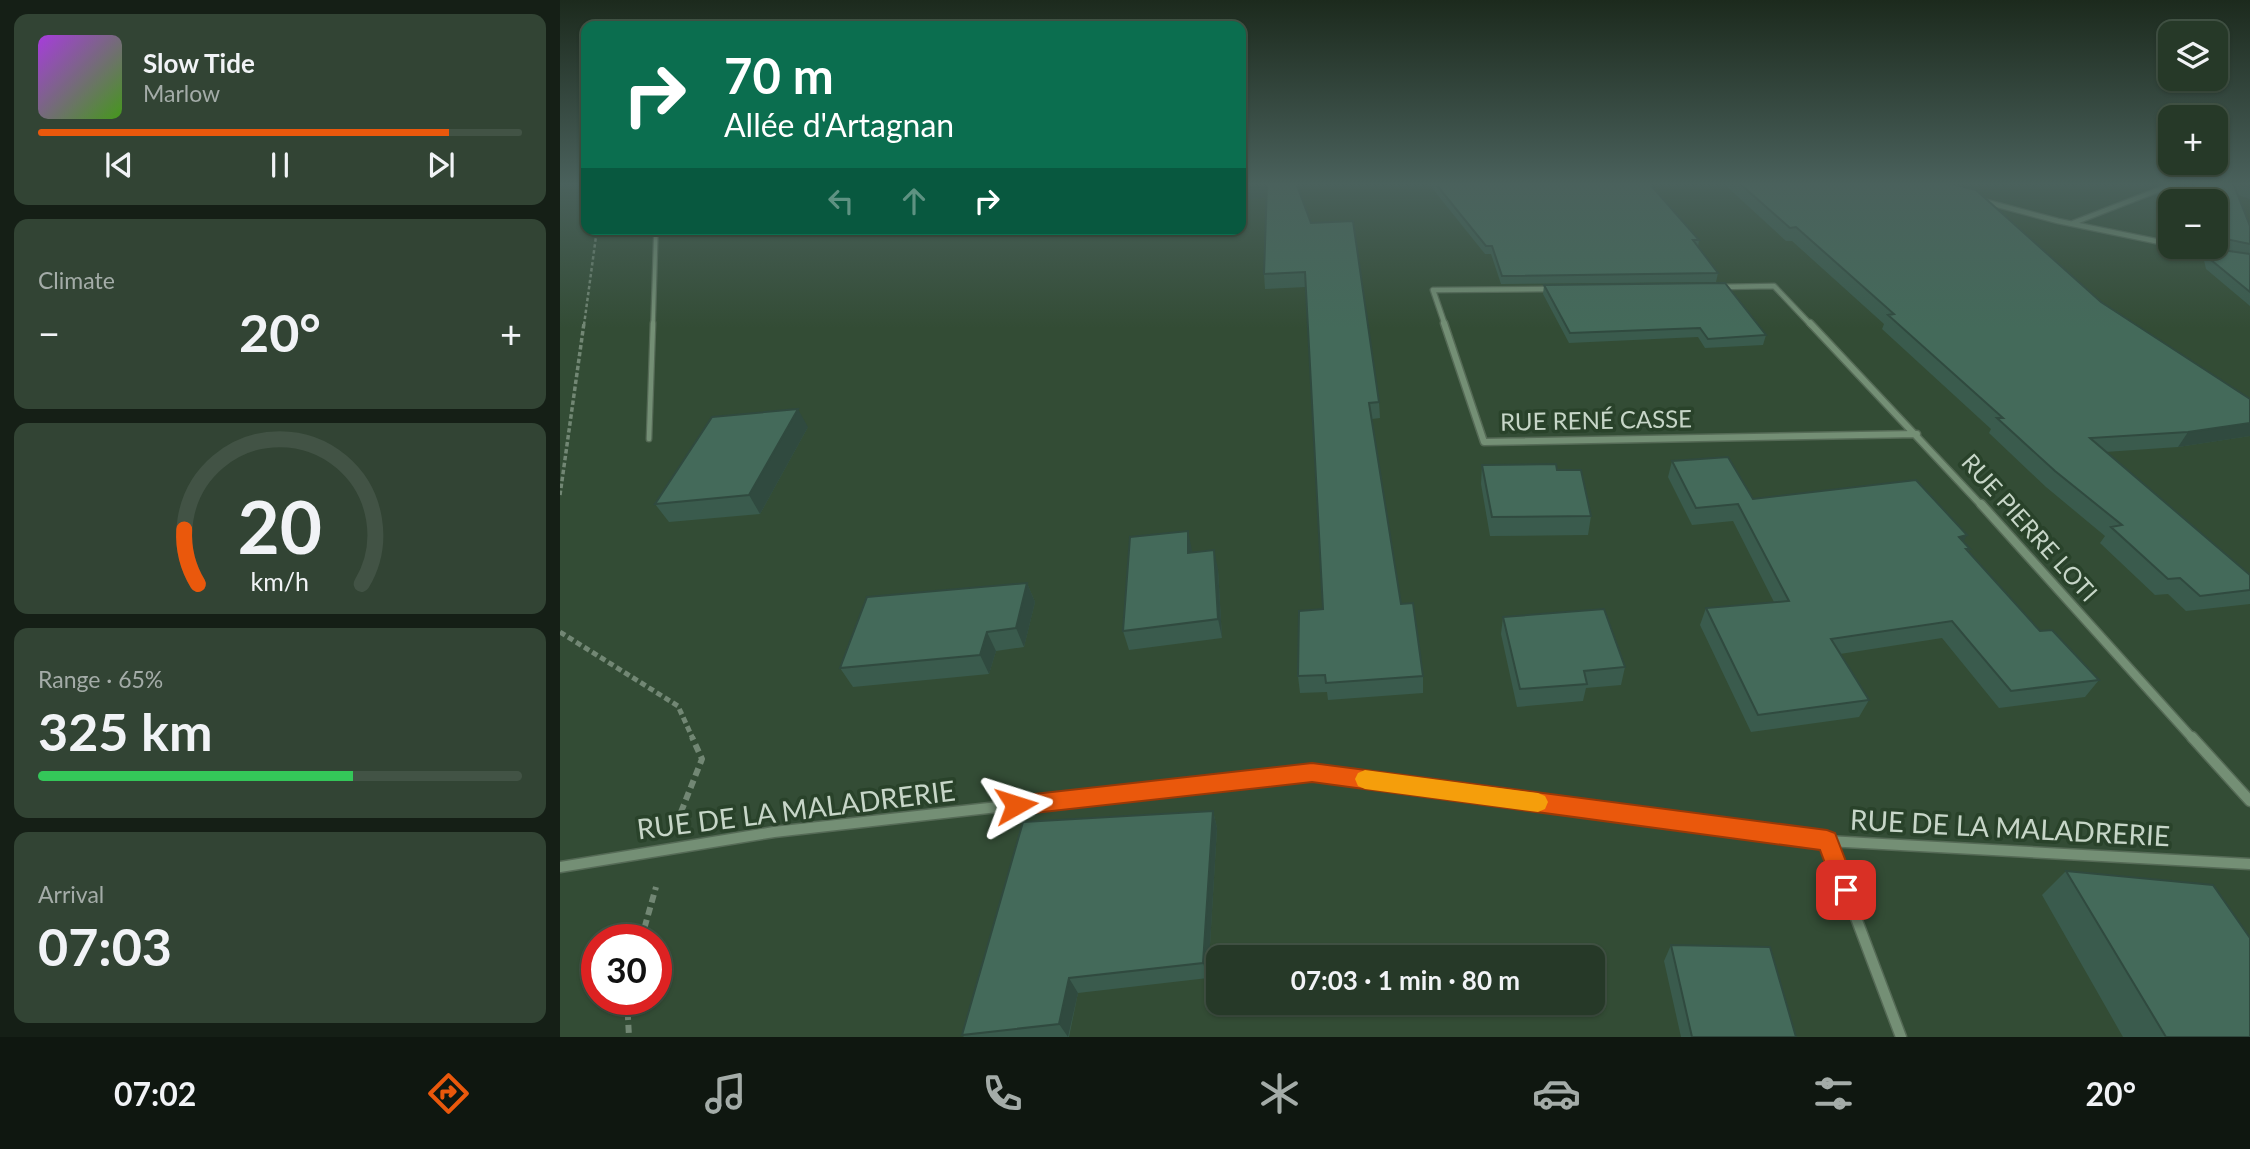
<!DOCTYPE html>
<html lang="en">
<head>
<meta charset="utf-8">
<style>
	:root { --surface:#263928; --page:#324434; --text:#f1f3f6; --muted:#a4aca8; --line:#425345; --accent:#ea580c }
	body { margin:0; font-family:Lato,sans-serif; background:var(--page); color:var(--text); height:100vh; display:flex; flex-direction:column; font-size:26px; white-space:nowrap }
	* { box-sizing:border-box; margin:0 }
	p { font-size:23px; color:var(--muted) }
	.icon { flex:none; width:38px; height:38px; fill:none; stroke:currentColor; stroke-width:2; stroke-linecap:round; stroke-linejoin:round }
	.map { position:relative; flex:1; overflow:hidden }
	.details { display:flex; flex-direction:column; gap:14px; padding:14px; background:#151f16; width:560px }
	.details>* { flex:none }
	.hud { position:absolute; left:21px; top:21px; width:665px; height:214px; border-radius:14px; box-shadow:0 2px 5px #0004,0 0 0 2px var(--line); background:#0b6e4f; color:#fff; overflow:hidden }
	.tools { position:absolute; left:1598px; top:21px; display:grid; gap:14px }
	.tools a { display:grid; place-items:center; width:70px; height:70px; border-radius:14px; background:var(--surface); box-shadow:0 2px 5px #0004,0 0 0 2px var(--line); font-size:35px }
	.speed { position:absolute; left:21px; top:924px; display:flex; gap:14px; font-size:35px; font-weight:700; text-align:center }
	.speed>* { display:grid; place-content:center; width:91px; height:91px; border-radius:50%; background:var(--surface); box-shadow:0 2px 5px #0004,0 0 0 2px var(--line); line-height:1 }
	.speed .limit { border:10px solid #d22; background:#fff; color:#111 }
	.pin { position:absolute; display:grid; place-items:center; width:60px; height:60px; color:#fff; margin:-30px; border-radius:14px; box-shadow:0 4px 10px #0006 }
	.me { position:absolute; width:77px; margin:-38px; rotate:84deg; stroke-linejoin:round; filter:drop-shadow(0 0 5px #0008) }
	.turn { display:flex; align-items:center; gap:24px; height:147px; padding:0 28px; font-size:32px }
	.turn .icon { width:91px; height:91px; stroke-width:2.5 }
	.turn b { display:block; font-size:49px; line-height:60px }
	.lanes { display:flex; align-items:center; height:66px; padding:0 28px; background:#0003; justify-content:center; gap:35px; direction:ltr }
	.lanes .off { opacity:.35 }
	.big { font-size:52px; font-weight:700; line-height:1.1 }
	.details .card { flex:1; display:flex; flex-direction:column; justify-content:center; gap:10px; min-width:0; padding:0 24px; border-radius:14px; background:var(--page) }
	.details .dial { align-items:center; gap:0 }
	.dial svg { height:182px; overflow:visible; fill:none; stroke:var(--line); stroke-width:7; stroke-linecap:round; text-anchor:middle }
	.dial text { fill:var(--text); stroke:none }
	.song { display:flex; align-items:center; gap:21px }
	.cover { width:84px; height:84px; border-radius:10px; background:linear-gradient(135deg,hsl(280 70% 55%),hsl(100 70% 35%)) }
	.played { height:7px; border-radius:4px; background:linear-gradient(90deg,var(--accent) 85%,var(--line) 85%) }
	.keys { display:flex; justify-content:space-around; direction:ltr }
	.heat { display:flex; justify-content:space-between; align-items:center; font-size:38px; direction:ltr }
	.charge { height:10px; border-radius:5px; background:linear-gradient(90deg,#34c759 65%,var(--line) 0) }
	.trip { position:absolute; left:646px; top:945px; width:399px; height:70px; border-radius:14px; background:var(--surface); box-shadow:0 2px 5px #0004,0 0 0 2px var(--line); font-weight:700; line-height:70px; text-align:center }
	.dock { display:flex; height:112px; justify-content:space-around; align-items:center; background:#0f1710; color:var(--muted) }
	.dock .icon { width:49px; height:49px }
	.dock .current { color:var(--accent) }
	.dock b { font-size:32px; color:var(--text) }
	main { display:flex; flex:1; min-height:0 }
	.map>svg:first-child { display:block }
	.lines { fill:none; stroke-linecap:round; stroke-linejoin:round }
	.lane-far1-casing { stroke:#556a56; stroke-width:6 }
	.lane-casing { stroke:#556a56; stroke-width:7 }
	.street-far3-casing { stroke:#556a56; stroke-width:7 }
	.street-far2-casing { stroke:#556a56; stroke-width:9 }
	.street-far1-casing { stroke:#556a56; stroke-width:11 }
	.street-casing { stroke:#556a56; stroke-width:13 }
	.path-far3 { stroke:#728774; stroke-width:2.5; stroke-dasharray:3.5 2.5; stroke-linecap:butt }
	.path-far2 { stroke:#728774; stroke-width:3.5; stroke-dasharray:4.5 2.5; stroke-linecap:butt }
	.path-far1 { stroke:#728774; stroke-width:5; stroke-dasharray:6 3.5; stroke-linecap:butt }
	.path { stroke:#728774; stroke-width:6; stroke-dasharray:8 5; stroke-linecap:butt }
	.lane-far1 { stroke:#748f75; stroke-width:3.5 }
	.lane { stroke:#748f75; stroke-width:4.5 }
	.street-far3 { stroke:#748f75; stroke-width:4.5 }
	.street-far2 { stroke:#748f75; stroke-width:6 }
	.street-far1 { stroke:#748f75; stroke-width:8 }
	.street { stroke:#748f75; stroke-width:10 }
	.wall { fill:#3a5b4d }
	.shaded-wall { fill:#304a3f }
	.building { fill:#446a5a; stroke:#304a3f; stroke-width:2 }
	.route { fill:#ea580c; stroke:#983908; stroke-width:2 }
	.slow { fill:#f59e0b }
	.labels { text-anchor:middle; stroke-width:7; stroke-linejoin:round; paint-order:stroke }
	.street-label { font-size:24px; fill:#c7d6c8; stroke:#29422a }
	.near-street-label { font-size:28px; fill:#c7d6c8; stroke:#29422a }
</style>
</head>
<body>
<main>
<section class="details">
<div class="card">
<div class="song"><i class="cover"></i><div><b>Slow Tide</b><p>Marlow</p></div></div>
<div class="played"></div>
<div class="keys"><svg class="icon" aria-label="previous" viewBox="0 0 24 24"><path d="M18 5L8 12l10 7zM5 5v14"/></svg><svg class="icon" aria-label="pause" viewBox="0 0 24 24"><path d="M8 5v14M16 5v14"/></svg><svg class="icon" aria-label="next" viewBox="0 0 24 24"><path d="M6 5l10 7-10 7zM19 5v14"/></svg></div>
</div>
<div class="card"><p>Climate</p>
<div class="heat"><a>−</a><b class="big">20°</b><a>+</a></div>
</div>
<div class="card dial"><svg viewBox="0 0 100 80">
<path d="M14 69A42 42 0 1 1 86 69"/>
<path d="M14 69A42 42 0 0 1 8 45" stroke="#ea580c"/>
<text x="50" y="56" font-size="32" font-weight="700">20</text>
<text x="50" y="72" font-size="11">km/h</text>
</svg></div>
<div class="card"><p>Range · 65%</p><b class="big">325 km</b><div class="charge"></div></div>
<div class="card"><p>Arrival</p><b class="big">07:03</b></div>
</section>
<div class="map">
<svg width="1690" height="1037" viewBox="0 0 1690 1037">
	<rect width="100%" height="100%" fill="#334c35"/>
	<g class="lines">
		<defs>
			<path id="lane-far1" d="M93,325L96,229"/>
			<path id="lane" d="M89,439L93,323"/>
			<path id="street-far3" d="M1423,201L1498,221L1610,244
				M1513,223L1616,183
				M1621,247L1652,253
				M1160,287L1214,286L1251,325
				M885,325L873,290L990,289"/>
			<path id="street-far2" d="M884,323L924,442L1357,434
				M1250,323L1422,506"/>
			<path id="street-far1" d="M1421,504L1633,739"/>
			<path id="street" d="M1632,737L1690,801
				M1267,841L1341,1037
				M0,867L214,832L752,772L1267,841L1690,864"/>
		</defs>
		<use href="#lane-far1" class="lane-far1-casing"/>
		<use href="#lane" class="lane-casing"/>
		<use href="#street-far3" class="street-far3-casing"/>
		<use href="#street-far2" class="street-far2-casing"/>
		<use href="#street-far1" class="street-far1-casing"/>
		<use href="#street" class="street-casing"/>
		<path class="path-far3" d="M24,325L37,229"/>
		<path class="path-far2" d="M0,495L24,323"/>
		<path class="path-far1" d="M0,632L118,706L133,739"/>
		<path class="path" d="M121,812L142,759L132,737
			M81,940L96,887
			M67,999L69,1037"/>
		<use href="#lane-far1" class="lane-far1"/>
		<use href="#lane" class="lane"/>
		<use href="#street-far3" class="street-far3"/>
		<use href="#street-far2" class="street-far2"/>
		<use href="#street-far1" class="street-far1"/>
		<use href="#street" class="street"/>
	</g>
	<path class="wall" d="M681,183H736L751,223L793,221L819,402L820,418L812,419L841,604L853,603L863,676V693L768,700L767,692L740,693L738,676L739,611L763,609L746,287L705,289L704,274L707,197L681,200Z
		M868,183H1089L1139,240L1138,247L1158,273L1156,282L941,284L931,254H925Z
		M1163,183H1398L1397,185L1541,302L1690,399V436L1618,447L1545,452L1690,575V604L1626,611L1608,594L1595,595L1540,543L1545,536L1486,487L1429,433L1431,429L1322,329L1324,324L1232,241H1226Z
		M1625,183H1690V199L1678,195L1690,226V306L1646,269L1643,256L1648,248L1654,249L1644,247H1656V201H1629Z
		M984,285L1206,335L1203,345L1145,348L1138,337L1009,343L983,294Z
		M248,427L200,514L109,522L95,504Z
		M1112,461L1193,499L1403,542L1410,549L1408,552L1480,631L1539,680L1525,697L1439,708L1382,638L1280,654L1309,700L1299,717L1191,732L1140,625L1146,608L1214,602L1173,521L1132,525L1108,477Z
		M922,465L997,470L1031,516L1028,535L930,536L921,484Z
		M632,550V553L658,569L662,638L569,650L563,631Z
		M467,583L475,602L464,647L436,651L429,674L293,687L280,668Z
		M943,617L1065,667L1061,685L1026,688L1023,701L957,707L941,634Z
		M653,811L657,828L648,978L518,993L509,1037H404L402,1035Z
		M1506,871L1690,1037H1563L1482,895Z
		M1111,945L1236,1037H1121L1104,961Z"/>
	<path class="shaded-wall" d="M707,184L709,197L681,200V186Z
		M238,409L248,427L200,514L189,495Z
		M1690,423V436L1618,447L1628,432Z
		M628,531L632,550V572L628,553Z
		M1407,535L1398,552L1399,537Z
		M654,550L658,569L662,638L658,619Z
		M467,583L475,602L464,647L456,628Z
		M427,632L436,651L429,674L420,655Z
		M653,811L657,828L648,978L643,963Z
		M509,978L518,993L508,1037L499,1024Z"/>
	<path class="building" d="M681,183H736L751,223L793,221L819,402L809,403L841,604L853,603L863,676L766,683L765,675L738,676L739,611L763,609L745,272L704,274L707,184L681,186Z
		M875,183H1089L1139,240H1133L1158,273L942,276L932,246H926Z
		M1179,183H1389L1416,190L1541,302L1690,399V423L1628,432L1530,438L1690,575V590L1640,596L1620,578L1608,579L1551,527L1562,525L1495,471L1437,418H1443L1328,315L1334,314L1236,227L1230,228Z
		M1633,183H1673L1690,226V244L1656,237V201H1638Z
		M1677,183H1690V187Z
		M1648,248L1690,254V292L1651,260Z
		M1165,283L1206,335L1148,339L1140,328L1010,333L984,285Z
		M238,409L189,495L95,504L152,417Z
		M1168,457L1193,499L1356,480L1407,535L1399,537L1410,549H1406L1480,631L1492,630L1539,680L1451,691L1392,621L1271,639L1309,700L1198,715L1146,608L1229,601L1178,504L1136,508L1112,461Z
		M996,464L997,470H1021L1031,516L932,517L922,465Z
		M628,531V553L654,550L658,619L563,631L570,537Z
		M467,583L456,628L427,632L420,655L280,668L307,597Z
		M1044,609L1065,667L1024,671L1027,684L960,689L943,617Z
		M653,811L643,963L509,978L499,1024L402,1035L463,822Z
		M1506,871L1653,885L1690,938V1037H1606Z
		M1111,945L1210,947L1236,1037H1132Z"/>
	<linearGradient id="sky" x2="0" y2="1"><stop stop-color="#1c2a1d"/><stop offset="0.56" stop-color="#4a615c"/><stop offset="1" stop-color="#4a615c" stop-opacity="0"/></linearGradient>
	<rect width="1690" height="328" fill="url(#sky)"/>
	<path class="route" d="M752,763L1267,830L1275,833L1297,890L1294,898L1286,901L1278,898L1260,850L752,782L456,815L449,812L446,805L449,799L456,796Z"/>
	<path class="slow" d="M805,770L978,793L985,796L988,802L985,809L978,812L805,789L798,786L795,779L798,773Z"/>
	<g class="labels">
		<g class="street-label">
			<text transform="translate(1036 421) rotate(-1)" y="8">RUE RENÉ CASSE</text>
			<text transform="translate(1469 528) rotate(48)" y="8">RUE PIERRE LOTI</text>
		</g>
		<g class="near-street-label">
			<text transform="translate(236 810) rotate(-7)" y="10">RUE DE LA MALADRERIE</text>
			<text transform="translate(1450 828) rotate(3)" y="10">RUE DE LA MALADRERIE</text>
		</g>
	</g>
</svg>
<div class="tools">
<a><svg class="icon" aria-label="layers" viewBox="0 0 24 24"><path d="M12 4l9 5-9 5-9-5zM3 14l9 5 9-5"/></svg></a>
<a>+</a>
<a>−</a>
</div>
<div class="speed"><div class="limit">30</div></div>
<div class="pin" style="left:1286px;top:890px;background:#d93025"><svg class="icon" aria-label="arrive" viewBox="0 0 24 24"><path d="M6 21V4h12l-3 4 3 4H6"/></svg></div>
<svg class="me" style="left:456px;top:805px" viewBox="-20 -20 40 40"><path d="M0-17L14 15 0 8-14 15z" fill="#ea580c" stroke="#fff" stroke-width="4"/></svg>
<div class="trip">07:03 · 1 min · 80 m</div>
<div class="hud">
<div class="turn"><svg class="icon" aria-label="right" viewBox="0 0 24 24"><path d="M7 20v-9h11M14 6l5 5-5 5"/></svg><div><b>70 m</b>Allée d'Artagnan</div></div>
<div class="lanes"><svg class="icon off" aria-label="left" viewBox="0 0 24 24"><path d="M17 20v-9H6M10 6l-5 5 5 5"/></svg><svg class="icon off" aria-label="ahead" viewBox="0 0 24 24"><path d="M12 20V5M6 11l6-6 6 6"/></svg><svg class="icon" aria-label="right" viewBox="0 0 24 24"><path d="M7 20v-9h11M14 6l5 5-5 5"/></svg></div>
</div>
</div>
</main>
<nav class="dock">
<b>07:02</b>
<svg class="icon current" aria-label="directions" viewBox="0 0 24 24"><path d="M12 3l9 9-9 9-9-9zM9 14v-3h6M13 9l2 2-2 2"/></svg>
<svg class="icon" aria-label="music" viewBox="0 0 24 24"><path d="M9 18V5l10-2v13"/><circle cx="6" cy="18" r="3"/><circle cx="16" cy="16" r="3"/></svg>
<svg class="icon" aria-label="phone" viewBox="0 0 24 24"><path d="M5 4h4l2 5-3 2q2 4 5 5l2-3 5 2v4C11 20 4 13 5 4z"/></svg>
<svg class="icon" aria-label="climate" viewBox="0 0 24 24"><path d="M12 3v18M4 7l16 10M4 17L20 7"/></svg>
<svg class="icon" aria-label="car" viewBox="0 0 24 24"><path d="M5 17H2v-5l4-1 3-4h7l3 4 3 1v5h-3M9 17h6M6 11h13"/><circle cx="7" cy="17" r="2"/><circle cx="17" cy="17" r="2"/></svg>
<svg class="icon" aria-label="filters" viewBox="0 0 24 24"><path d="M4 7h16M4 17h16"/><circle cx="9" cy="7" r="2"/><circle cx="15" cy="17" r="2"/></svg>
<b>20°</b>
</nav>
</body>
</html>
